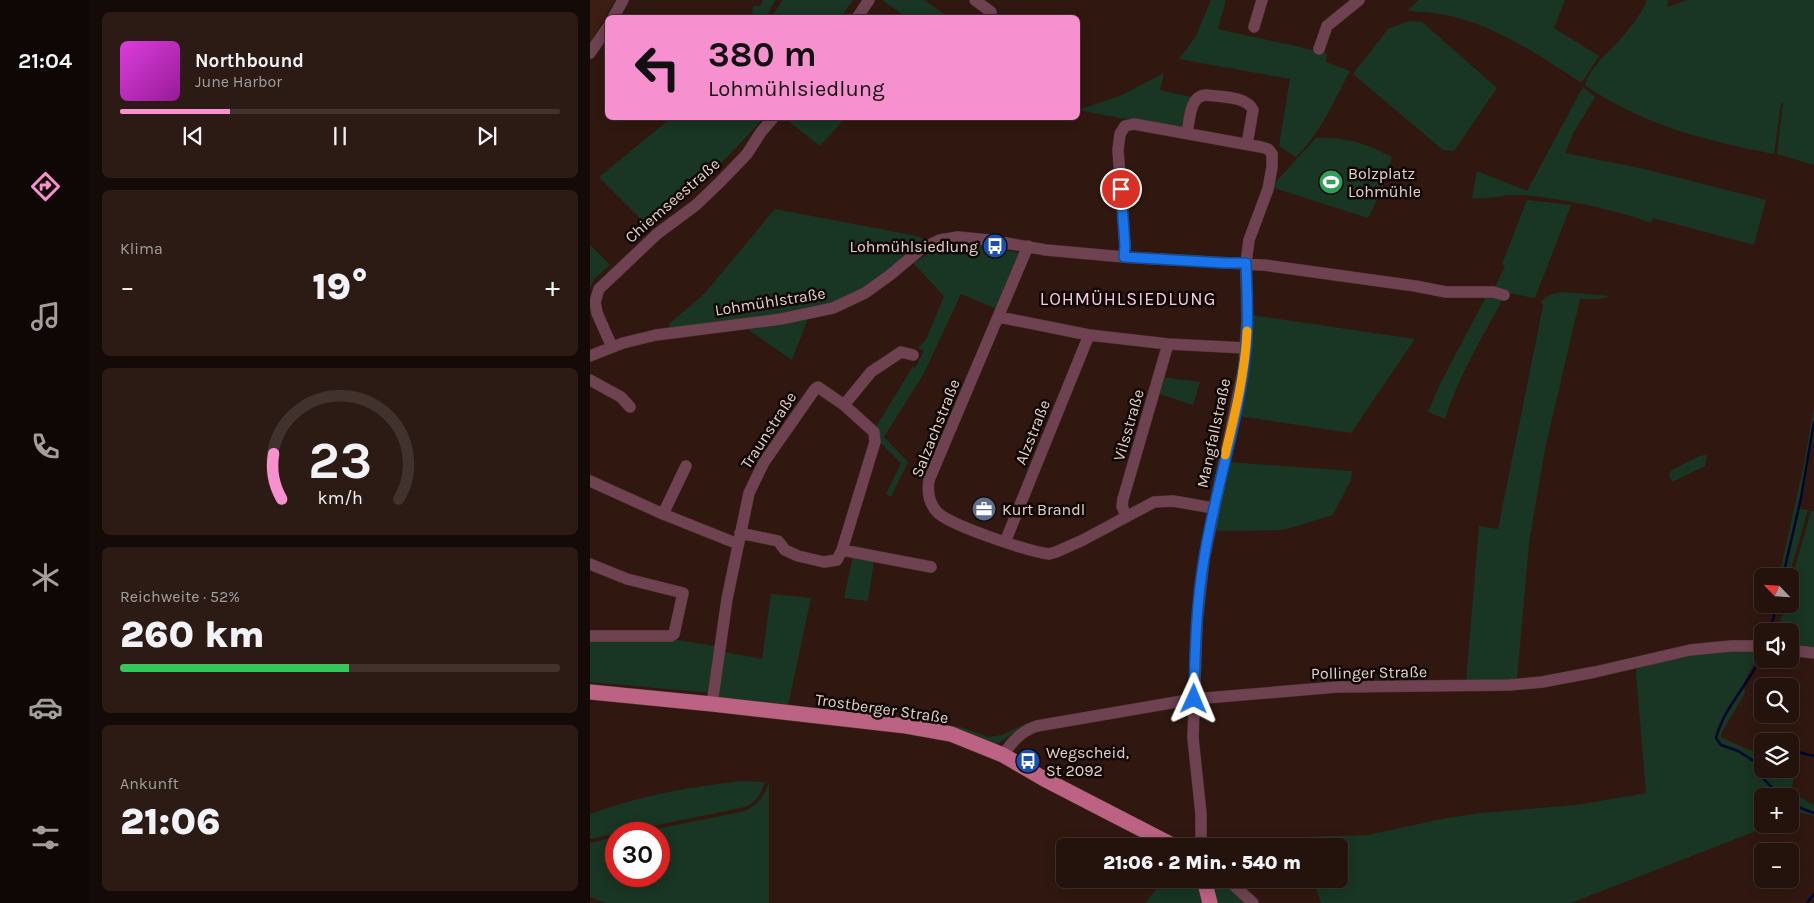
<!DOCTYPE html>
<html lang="de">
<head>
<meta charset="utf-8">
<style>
	:root { --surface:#24120c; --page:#2c1b15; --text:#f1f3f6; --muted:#a39e9d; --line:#41322d; --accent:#f790ce }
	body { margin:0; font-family:Karla,sans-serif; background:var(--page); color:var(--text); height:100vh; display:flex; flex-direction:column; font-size:19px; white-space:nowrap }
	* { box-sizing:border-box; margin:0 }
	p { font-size:16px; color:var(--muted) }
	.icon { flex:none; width:28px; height:28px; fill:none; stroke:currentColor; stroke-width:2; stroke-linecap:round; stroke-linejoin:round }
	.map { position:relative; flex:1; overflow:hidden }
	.side { display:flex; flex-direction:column; gap:12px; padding:12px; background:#140a07; width:500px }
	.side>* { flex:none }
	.guide { position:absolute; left:15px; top:15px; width:475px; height:105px; border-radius:8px; box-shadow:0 2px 12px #0003,0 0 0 1px var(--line); background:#f790ce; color:#111; overflow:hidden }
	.needle { width:32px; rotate:295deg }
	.controls { position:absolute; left:1164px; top:568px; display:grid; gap:10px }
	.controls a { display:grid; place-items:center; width:45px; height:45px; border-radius:8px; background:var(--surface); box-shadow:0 2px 12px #0003,0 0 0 1px var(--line); font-size:25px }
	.speed { position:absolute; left:15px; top:822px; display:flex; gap:10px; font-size:25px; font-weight:700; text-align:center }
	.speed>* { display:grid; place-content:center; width:65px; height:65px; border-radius:50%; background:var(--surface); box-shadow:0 2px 12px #0003,0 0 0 1px var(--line); line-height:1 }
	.speed .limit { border:8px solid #d22; background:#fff; color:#111 }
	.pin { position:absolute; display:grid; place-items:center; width:42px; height:42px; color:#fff; margin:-21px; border:2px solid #fff; border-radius:50%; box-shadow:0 1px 5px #0007 }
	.me { position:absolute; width:55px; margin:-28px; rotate:1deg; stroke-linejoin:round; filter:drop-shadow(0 0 4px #0008) }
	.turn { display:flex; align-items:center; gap:18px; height:105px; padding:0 20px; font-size:22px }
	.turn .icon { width:65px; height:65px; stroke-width:2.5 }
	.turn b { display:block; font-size:35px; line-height:42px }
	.big { font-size:38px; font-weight:800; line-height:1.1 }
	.side .tile { flex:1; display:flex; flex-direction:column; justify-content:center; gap:8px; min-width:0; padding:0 18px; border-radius:8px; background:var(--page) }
	.side .dial { align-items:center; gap:0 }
	.dial svg { height:130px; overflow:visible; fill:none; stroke:var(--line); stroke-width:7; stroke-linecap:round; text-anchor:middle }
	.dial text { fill:var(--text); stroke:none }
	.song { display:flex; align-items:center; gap:15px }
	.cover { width:60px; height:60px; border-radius:8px; background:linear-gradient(135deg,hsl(300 70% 55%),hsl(300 70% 35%)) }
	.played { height:5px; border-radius:2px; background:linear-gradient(90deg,var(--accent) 25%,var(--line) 25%) }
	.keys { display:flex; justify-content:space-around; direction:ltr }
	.heat { display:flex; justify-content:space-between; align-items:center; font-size:28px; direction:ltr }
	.charge { height:8px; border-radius:4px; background:linear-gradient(90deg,#34c759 52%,var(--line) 0) }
	.trip { position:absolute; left:466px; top:838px; width:292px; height:50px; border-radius:8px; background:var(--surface); box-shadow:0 2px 12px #0003,0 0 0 1px var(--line); font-weight:800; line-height:50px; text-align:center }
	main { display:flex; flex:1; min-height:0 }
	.tabs { display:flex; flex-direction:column; width:90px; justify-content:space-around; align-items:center; background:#0e0705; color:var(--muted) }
	.tabs .icon { width:35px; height:35px }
	.tabs .active { color:var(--accent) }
	.tabs b { font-size:22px; color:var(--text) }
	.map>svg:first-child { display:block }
	.built { fill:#3c1e12 }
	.green { fill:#183623 }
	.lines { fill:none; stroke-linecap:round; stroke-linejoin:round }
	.stream { stroke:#00072f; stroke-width:2.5 }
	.minor-casing { stroke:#4c362e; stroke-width:12 }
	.major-casing { stroke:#4c362e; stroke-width:16 }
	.minor { stroke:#6e4251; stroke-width:11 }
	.major { stroke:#bc6282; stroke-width:15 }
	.route-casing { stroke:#114b97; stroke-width:12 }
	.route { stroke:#1a73e8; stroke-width:9 }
	.slow { stroke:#f59e0b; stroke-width:9 }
	.labels { text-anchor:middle; stroke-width:5; stroke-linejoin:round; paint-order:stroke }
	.poi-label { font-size:16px; fill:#e2d1cb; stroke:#110704; text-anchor:start }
	.street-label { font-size:16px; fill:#e2d1cb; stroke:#110704 }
	.neighbourhood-label { font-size:18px; letter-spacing:1px; fill:#f8cbe4; stroke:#110704 }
</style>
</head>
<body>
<main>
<nav class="tabs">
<b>21:04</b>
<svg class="icon active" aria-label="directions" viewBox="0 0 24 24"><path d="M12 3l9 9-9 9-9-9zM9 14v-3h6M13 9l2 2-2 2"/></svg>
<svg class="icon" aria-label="music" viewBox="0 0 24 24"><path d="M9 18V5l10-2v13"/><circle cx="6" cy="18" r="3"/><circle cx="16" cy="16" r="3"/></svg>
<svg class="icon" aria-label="phone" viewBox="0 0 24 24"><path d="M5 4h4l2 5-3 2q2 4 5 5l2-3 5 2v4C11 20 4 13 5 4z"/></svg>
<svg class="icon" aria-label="climate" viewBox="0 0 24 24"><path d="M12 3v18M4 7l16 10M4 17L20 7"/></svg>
<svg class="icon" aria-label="car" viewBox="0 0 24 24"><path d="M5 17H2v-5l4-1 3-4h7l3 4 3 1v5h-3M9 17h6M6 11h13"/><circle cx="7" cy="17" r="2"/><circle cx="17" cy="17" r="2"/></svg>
<svg class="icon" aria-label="filters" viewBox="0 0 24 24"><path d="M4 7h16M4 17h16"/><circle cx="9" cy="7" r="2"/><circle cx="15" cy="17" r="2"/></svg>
</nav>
<section class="side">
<div class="tile">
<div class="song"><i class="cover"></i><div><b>Northbound</b><p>June Harbor</p></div></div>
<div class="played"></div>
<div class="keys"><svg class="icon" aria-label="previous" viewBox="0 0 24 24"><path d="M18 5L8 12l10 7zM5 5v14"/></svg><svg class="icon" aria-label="pause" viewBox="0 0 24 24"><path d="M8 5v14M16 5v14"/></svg><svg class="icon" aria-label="next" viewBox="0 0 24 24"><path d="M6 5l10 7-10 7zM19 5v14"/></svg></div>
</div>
<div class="tile"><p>Klima</p>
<div class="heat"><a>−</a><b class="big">19°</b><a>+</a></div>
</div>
<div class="tile dial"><svg viewBox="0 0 100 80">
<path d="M14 69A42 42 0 1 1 86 69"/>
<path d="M14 69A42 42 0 0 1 9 41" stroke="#f790ce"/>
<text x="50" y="56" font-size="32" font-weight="700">23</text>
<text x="50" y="72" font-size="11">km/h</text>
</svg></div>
<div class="tile"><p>Reichweite · 52%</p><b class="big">260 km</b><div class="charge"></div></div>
<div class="tile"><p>Ankunft</p><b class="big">21:06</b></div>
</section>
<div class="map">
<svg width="1224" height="903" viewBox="0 0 1224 903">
	<rect width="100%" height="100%" fill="#301810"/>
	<path class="built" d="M0,0H25L0,42Z"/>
	<path class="green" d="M173,0H185L176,17H162L163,6H170Z
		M193,0H263L251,17H181Z
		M292,0H334L358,17H316Z
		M621,0H636L628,29L737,53L736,62L760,71C744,100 731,133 706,157L689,146L700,79L589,59L606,36Z
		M829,0H975L964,28L1009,56L993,81L990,82C949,55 904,25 856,15C843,12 830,13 818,10Z
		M1057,0H1079L1077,7L1097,0H1224V165L1187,154L1193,103H1191L1184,154C1117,141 1052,125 995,85C999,70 1014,56 1025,45C1038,31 1050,17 1057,0Z
		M819,21L832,22L907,88L864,151L853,150L763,74L798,29Z
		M574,73L570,90L601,97L596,124L590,129L488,110L532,95Z
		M993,87L1005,97L984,132L975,153L1050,168L1176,200L1164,245L1063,218L1061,223C1032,212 1003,206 971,200C956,198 940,195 925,195C911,195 897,200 882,198L887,171L937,191Z
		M81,118H173C139,158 100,193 60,228L9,177Z
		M197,118H255L230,146L196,119Z
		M726,138C754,136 778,144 802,157L792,190L778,218L681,187Z
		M937,200L981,205L945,298L913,292L905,287L915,266L912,264Z
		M185,209L327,236L333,239L334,243L271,292L231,308L80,328L79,324L115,293Z
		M378,243L395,245L428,253L430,255L409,310L371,294L333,375L294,437L318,462L301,497L296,494L311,463L289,441L286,427L323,366L325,368L334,351L328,348L336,340L354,296L323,263L349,247Z
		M0,245L20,265L4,279L0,288Z
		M972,292L1021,296L1009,299H990L955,449L939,543L927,680L876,682L889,526L908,529L953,306L951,301L960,295Z
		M898,293L913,299C892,338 868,377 855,419L838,412L850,384Z
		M662,315L825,339L761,433L648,416Z
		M216,317L217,321L202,360L153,326Z
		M572,377L610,382L603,405L567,393Z
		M1224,406V433L1210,509L1218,510L1199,576H1189L1215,459Z
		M1117,455L1115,466L1082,482L1079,474L1082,470L1109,456Z
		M637,462L762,471L761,480L743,515L693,530L622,531Z
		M1221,511H1224V649L1200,646V631H1188L1195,604H1200V585Z
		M263,556L284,560L278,601L254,598Z
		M181,594L221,598L198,706L334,720L374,728L398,737L412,735L437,723L448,721L432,727L409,743H402L128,698L133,652L172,659Z
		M25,640L84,641L87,640L127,646L120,687L117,692H112L0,682V641Z
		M1172,649L1154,682L1155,693L1132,732L1131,737L1152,747L1172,754V769H1200V758L1210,757L1202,786C1205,795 1216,801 1224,805V816L1212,813L1200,817V796H1172V824H1184L981,903H731L723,879H750V846H713L710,837L778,835L852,819L890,813L987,805L1056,793L1046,673L1047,665L1100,653Z
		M151,781L175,782C171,794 167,801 155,807L0,839V814C48,796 100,787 151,781Z
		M179,782V903H15L0,897V843L26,837V876H69V834H41L155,811C169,804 174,797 179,782Z
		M575,879H610L617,903H555Z
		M617,879H635L660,903H624Z"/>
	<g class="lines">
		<path class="stream" d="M1193,576L1211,498L1224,422
			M1180,631L1187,604
			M1172,655C1159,684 1134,707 1126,738L1131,745L1148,751L1172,766
			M1169,764L1170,775L1190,796
			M1178,769L1194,775L1199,771L1208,752L1224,756
			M1200,804L1224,813
			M1217,903L1224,894"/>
		<defs>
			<path id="minor" d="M385,0L401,12
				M23,18L33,0
				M267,18L279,0
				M664,27L672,0
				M729,49L737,26L769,0
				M0,53L18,27
				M597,133C600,120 599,95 617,95C630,97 657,96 663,110L657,144
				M438,246L339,480C337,492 339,503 347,512C359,525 440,552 459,554L466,552L493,540L564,502L583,501L623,508
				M534,257L535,246L528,150L530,134L535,126L544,124L671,147L678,149L682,154V167L678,189L659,240L656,263L657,322L654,367L614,559L607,621L603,738L611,814V846
				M409,317L499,335L578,344L656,348
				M22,347L7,313L5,302L9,289L67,234L106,205L129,183L157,154L171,132L183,118
				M0,356L33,343L66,335L191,319L243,308L275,293L300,275L331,249L350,240L368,237L399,240L456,250L534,257L674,265L825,286L856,292H903L914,295
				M0,380L31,397L40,407
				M254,405L281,372L311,352L323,355
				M0,481L73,514L148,544
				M73,514L96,466
				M536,516L532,506L533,499L578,344
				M415,542L499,335
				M252,550L341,567
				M0,564L37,579L93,593L84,634L81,636H0
				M1200,650L1224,653
				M122,704L137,599L159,493L174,462L225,389L228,387L254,405L284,432L285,442L252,550L247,560L234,562L208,556L195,550L188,541L150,533
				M413,755C422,742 431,731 447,726L604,699L747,687L920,685L952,682L1005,672L1100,650L1141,646H1172
				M637,879L663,903"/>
			<path id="major" d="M0,692L122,704L316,726L361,734L413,755L456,780L584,846
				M614,879L620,903"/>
		</defs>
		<use href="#minor" class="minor-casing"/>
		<use href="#major" class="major-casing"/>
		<use href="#minor" class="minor"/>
		<use href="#major" class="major"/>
	</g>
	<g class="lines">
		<defs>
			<path id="route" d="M531,189L535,246L534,257L635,263H656C657,292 659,321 656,350C649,421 625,489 614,559C606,605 605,652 604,699"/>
		</defs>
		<use href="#route" class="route-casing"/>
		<use href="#route" class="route"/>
		<path class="slow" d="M635,455C645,414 655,373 657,331"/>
	</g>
	<defs>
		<symbol id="stadium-disc" viewBox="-11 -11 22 22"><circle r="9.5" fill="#2e9e5b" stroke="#110704"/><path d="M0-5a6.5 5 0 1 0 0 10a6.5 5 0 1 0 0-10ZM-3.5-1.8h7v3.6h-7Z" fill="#fff"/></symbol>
		<symbol id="bus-disc" viewBox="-11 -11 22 22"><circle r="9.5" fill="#1a4fb4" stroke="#110704"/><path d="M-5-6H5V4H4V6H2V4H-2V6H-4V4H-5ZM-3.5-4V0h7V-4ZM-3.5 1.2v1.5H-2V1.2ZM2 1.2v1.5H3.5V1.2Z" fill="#fff"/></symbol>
		<symbol id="office-disc" viewBox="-11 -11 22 22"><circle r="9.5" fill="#5c6f8a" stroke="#110704"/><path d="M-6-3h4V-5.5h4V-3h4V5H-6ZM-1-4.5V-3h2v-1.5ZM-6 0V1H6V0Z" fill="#fff"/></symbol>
	</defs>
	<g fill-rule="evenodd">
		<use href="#stadium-disc" x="727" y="168" width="28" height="28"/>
		<use href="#bus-disc" x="391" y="232" width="28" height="28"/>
		<use href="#office-disc" x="380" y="495" width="28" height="28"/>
		<use href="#bus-disc" x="424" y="747" width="28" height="28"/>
	</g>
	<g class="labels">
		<g class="poi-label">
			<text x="758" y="179">Bolzplatz<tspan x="758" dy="18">Lohmühle</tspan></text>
			<text x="388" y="252" text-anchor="end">Lohmühlsiedlung</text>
			<text x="412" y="515">Kurt Brandl</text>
			<text x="456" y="758">Wegscheid,<tspan x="456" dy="18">St 2092</tspan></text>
		</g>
		<g class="street-label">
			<text transform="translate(82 200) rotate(-41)" y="6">Chiemseestraße</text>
			<text transform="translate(180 301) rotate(-9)" y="6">Lohmühlstraße</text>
			<text transform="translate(538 425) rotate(-74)" y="6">Vilsstraße</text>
			<text transform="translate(345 428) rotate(-68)" y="6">Salzachstraße</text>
			<text transform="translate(178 430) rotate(-57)" y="6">Traunstraße</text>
			<text transform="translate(442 432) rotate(-68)" y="6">Alzstraße</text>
			<text transform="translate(623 433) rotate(-78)" y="6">Mangfallstraße</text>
			<text transform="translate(779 672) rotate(-1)" y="6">Pollinger Straße</text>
			<text transform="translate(292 708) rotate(8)" y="6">Trostberger Straße</text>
		</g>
		<g class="neighbourhood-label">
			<text x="538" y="305">LOHMÜHLSIEDLUNG</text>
		</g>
	</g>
</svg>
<div class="controls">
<a><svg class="needle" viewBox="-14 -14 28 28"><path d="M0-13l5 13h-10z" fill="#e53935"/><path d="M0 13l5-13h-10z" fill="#a39e9d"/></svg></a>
<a><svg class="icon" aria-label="sound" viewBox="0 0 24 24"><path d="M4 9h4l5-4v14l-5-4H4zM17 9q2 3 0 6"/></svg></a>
<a><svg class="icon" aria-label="search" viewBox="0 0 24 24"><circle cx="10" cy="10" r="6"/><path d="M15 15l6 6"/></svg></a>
<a><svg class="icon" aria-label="layers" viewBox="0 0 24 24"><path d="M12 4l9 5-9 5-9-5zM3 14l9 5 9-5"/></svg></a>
<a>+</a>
<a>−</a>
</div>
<div class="speed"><div class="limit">30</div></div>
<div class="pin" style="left:531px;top:189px;background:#d93025"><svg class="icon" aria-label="arrive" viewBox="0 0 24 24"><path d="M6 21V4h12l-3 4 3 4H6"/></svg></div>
<svg class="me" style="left:604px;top:699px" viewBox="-20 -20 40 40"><path d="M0-17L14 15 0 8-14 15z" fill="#1a73e8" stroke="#fff" stroke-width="4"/></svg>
<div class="trip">21:06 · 2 Min. · 540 m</div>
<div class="guide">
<div class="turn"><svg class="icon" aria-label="left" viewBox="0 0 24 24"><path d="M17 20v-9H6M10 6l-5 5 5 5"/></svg><div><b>380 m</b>Lohmühlsiedlung</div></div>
</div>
</div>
</main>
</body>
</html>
